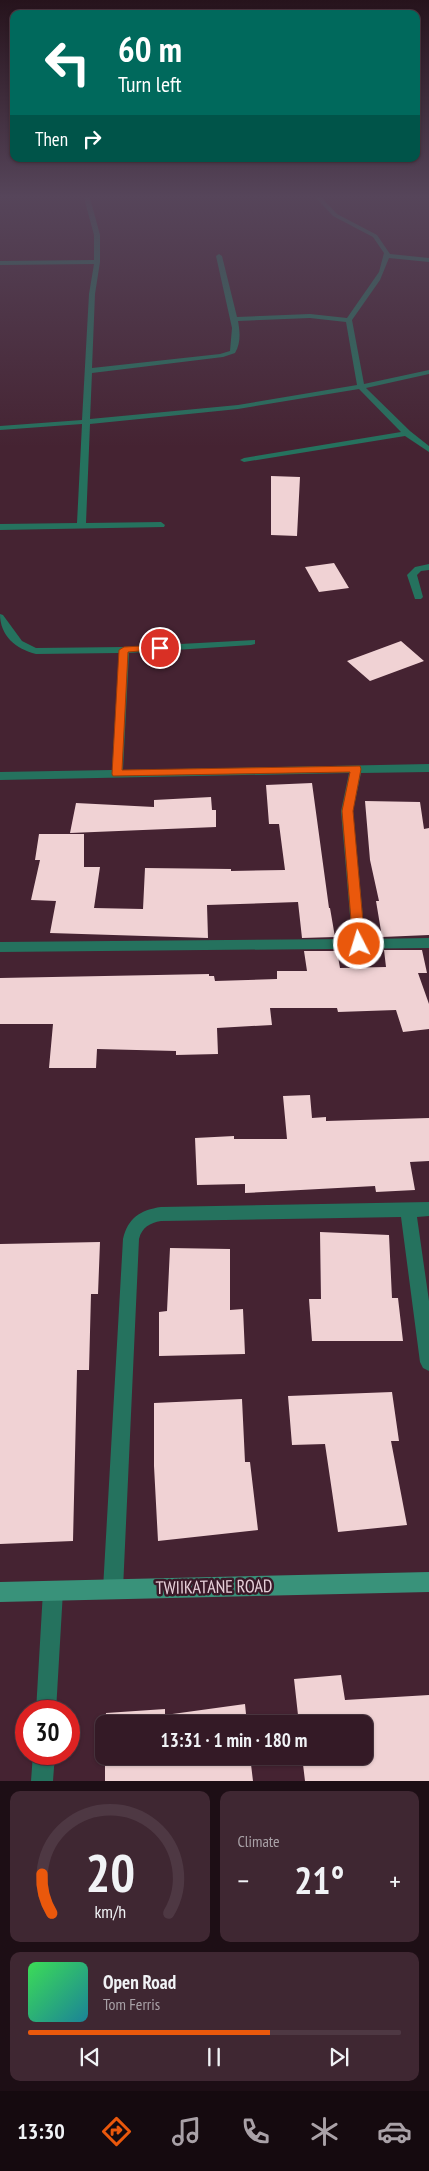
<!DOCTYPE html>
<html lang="en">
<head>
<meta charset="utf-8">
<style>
	:root { --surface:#341a26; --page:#3f2732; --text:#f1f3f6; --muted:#a9a1a7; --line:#4e3843; --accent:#ea580c }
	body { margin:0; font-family:"PT Sans Narrow",sans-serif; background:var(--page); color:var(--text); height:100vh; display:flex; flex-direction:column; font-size:19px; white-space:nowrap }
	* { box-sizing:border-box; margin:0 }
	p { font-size:16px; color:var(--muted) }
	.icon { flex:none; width:28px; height:28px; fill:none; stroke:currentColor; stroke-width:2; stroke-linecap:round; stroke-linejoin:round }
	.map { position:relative; height:1781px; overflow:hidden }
	.details { display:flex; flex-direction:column; gap:10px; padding:10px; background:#1d0e15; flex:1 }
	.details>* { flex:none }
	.banner { position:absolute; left:10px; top:10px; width:410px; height:152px; border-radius:10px; box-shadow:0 1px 4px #0004,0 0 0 1px var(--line); background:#00695c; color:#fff; overflow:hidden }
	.speed { position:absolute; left:15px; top:1700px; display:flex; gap:10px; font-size:25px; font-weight:700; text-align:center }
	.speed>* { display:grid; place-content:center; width:65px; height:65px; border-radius:50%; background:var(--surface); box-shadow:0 1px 4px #0004,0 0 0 1px var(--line); line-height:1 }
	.speed .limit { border:8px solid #d22; background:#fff; color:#111 }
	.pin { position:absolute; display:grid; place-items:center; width:42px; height:42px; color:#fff; margin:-21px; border:2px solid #fff; border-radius:50%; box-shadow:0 1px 5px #0007 }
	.me { position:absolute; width:55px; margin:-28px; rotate:355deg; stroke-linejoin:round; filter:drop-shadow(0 0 4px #0008) }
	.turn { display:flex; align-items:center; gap:18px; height:105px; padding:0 25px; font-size:22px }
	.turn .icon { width:65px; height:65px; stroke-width:2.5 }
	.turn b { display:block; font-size:35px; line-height:42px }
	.then { display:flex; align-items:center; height:48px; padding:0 25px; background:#0003; gap:10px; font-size:19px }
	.big { font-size:38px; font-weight:600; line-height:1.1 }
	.details .tile { flex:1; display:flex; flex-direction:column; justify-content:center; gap:8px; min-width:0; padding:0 18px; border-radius:10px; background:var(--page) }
	.details .dial { align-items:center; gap:0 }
	.dial svg { height:130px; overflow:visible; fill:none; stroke:var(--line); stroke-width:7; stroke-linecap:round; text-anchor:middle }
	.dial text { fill:var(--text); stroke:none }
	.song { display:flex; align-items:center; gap:15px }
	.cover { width:60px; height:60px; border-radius:8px; background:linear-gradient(135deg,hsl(130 70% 55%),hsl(190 70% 35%)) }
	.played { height:5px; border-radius:2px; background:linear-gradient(90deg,var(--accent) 65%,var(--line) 65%) }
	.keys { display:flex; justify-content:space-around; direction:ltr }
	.heat { display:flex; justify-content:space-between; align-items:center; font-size:28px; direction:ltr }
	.details .tiles { flex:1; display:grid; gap:10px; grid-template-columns:1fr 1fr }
	.tile:last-child { grid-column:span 2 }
	.trip { position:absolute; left:95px; top:1715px; width:278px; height:50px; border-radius:10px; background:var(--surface); box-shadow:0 1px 4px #0004,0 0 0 1px var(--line); font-weight:600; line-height:50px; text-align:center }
	.menu { display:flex; height:80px; justify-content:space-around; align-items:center; background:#150a0f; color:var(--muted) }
	.menu .icon { width:35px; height:35px }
	.menu .selected { color:var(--accent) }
	.menu b { font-size:22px; color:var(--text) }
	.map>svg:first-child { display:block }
	.building { fill:#f0d2d4 }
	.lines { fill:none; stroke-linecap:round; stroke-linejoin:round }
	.minor { fill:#25725e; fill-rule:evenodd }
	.secondary { fill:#39927a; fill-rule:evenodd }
	.route { fill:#ea580c; stroke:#983908 }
	.labels { text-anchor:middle; stroke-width:5; stroke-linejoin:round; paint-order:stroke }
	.near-street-label { font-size:18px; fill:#e6cfd8; stroke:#3a1928 }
</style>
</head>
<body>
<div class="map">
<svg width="429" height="1781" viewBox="0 0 429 1781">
	<rect width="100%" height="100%" fill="#452332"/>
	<path class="building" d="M271,476L300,477L297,536L271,535Z
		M334,563L349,588L319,592L305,567Z
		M401,641L424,661L370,681L347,661Z
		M312,783L329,908H330L335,937L302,938L298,902L207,905L208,938L50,933L56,901L31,900L40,860H35L39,834H84V867H100L94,908L143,909L145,868L231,869V871L285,870L279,824H269L266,785Z
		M211,797L212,810H216V827L70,833L76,803L154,807V800Z
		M365,801L420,802L424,829L429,828V935L382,937L376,901H379L370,860Z
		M384,950H422L427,973H418L429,1004V1029L403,1032L396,1010L338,1012L337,1008H270L272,1025L217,1028L218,1054L176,1055V1051L97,1049L96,1068H49L53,1024H0V978L209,974V976H214L215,981L277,979V971H307L304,951H337L340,968L386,967Z
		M310,1095L312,1118L326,1117V1121L429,1118V1161L410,1162L415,1190L376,1192L375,1186L245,1193V1184L197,1185L195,1138L234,1136V1139H287L283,1096Z
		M320,1232L389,1235L392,1298H398L403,1341H312L309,1299H321Z
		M100,1242L98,1294H91L89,1370H77L73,1541L0,1544V1244Z
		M170,1248L230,1249V1310L243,1309L245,1354L159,1356V1312L167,1311Z
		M392,1392L399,1441H391L407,1525L338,1532L325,1444L292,1445L288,1396Z
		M242,1399L245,1462H250L258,1530L158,1541L154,1466V1403Z
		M341,1675L345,1700L429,1695V1781H305L302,1756H364V1724H299L294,1679Z
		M245,1704L247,1724H105L106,1713L165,1709V1715Z
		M105,1756H250L253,1781H105Z"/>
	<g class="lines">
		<path class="minor" d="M84,198H90L100,235V262L95,294L92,368L220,354L230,351L232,328L216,256L219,254L222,256L237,317L310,314L347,318L379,272L384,253L373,237L333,216L316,198H322L337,214L377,235L390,254L429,258V262L389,258L380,280L352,320L364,384L429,370V374L366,388L410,431L429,446V452L405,436L244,462L240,460L244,458L401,432L359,389L238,409L90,424L86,523L161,522L165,525L164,527L0,530V524L77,523L82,424L0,430V426L82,420L89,294L94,264L0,265V261L94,260V235ZM310,318L346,322L357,385L238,405L90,419L92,373L223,357L235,353C241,343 240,332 238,321Z
			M429,564V570L421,571L417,575L423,597L421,599H415L407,575L415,567Z
			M0,614L3,615L22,641L36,648L124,647L255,640V644L251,645L129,653L123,770L429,764V772L361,773L353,811L365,939L429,938V948L0,952V942L352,939L341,811L349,773L0,780V772L112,770L119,653L36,654C16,649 0,636 0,614Z
			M429,1202V1216L417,1217L429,1301V1371L423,1368L420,1362L401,1217L161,1221C150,1223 142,1227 139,1239L123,1589L120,1596L113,1599L106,1596L103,1589L123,1239C128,1218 140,1210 161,1207Z
			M53,1581L60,1584L63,1591L56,1711H36L43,1591L46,1584Z
			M33,1754H55L53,1781H31Z"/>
		<path class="secondary" d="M429,1572V1592L0,1602V1582Z"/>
	</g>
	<linearGradient id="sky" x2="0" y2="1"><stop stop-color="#26131c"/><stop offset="0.44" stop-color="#56455a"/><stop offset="1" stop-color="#56455a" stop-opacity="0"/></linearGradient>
	<rect width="429" height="447" fill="url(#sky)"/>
	<path class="route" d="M160,645L163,646V649L128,652L122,770L360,766L361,769L353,811L365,944L363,947L359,948L353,944L342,811L350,772L113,776L112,774L119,650L124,647Z"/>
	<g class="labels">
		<g class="near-street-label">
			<text transform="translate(214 1587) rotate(-1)" y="6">TWIIKATANE ROAD</text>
		</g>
	</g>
</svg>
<div class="speed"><div class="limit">30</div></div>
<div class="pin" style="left:160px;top:648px;background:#d93025"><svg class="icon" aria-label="arrive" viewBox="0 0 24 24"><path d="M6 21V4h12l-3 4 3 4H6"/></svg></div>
<svg class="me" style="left:359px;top:944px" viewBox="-20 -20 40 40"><circle r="17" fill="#ea580c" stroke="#fff" stroke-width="3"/><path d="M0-11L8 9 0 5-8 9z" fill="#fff"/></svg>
<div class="trip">13:31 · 1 min · 180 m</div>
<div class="banner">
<div class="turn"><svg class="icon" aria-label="left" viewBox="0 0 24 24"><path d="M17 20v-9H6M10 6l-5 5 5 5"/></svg><div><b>60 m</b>Turn left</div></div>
<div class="then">Then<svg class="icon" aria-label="right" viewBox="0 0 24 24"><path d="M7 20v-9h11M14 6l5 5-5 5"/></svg></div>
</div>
</div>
<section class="details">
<div class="tiles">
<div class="tile dial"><svg viewBox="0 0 100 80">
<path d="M14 69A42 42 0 1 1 86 69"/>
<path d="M14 69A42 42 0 0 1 8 45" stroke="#ea580c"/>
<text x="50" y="56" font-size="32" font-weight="700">20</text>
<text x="50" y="72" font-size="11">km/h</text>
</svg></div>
<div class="tile"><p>Climate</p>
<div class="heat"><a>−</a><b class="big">21°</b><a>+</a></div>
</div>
<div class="tile">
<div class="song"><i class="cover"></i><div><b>Open Road</b><p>Tom Ferris</p></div></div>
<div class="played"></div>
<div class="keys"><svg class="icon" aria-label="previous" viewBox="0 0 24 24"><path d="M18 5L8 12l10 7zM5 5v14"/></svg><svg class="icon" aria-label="pause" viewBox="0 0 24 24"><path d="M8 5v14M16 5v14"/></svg><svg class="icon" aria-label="next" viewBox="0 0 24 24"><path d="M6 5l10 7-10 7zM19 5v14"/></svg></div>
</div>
</div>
</section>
<nav class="menu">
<b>13:30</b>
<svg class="icon selected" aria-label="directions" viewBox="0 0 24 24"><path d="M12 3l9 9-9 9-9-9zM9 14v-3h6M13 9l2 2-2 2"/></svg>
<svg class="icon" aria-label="music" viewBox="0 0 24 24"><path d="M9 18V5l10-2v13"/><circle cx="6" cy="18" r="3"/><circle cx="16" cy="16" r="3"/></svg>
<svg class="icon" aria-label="phone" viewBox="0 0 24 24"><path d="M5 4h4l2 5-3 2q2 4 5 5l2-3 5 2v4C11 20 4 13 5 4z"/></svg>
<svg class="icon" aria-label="climate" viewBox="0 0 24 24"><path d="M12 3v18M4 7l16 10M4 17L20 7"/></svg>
<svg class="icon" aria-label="car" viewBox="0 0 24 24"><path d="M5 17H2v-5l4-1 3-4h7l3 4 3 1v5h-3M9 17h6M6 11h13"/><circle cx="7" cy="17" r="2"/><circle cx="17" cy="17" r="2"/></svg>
</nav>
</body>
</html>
